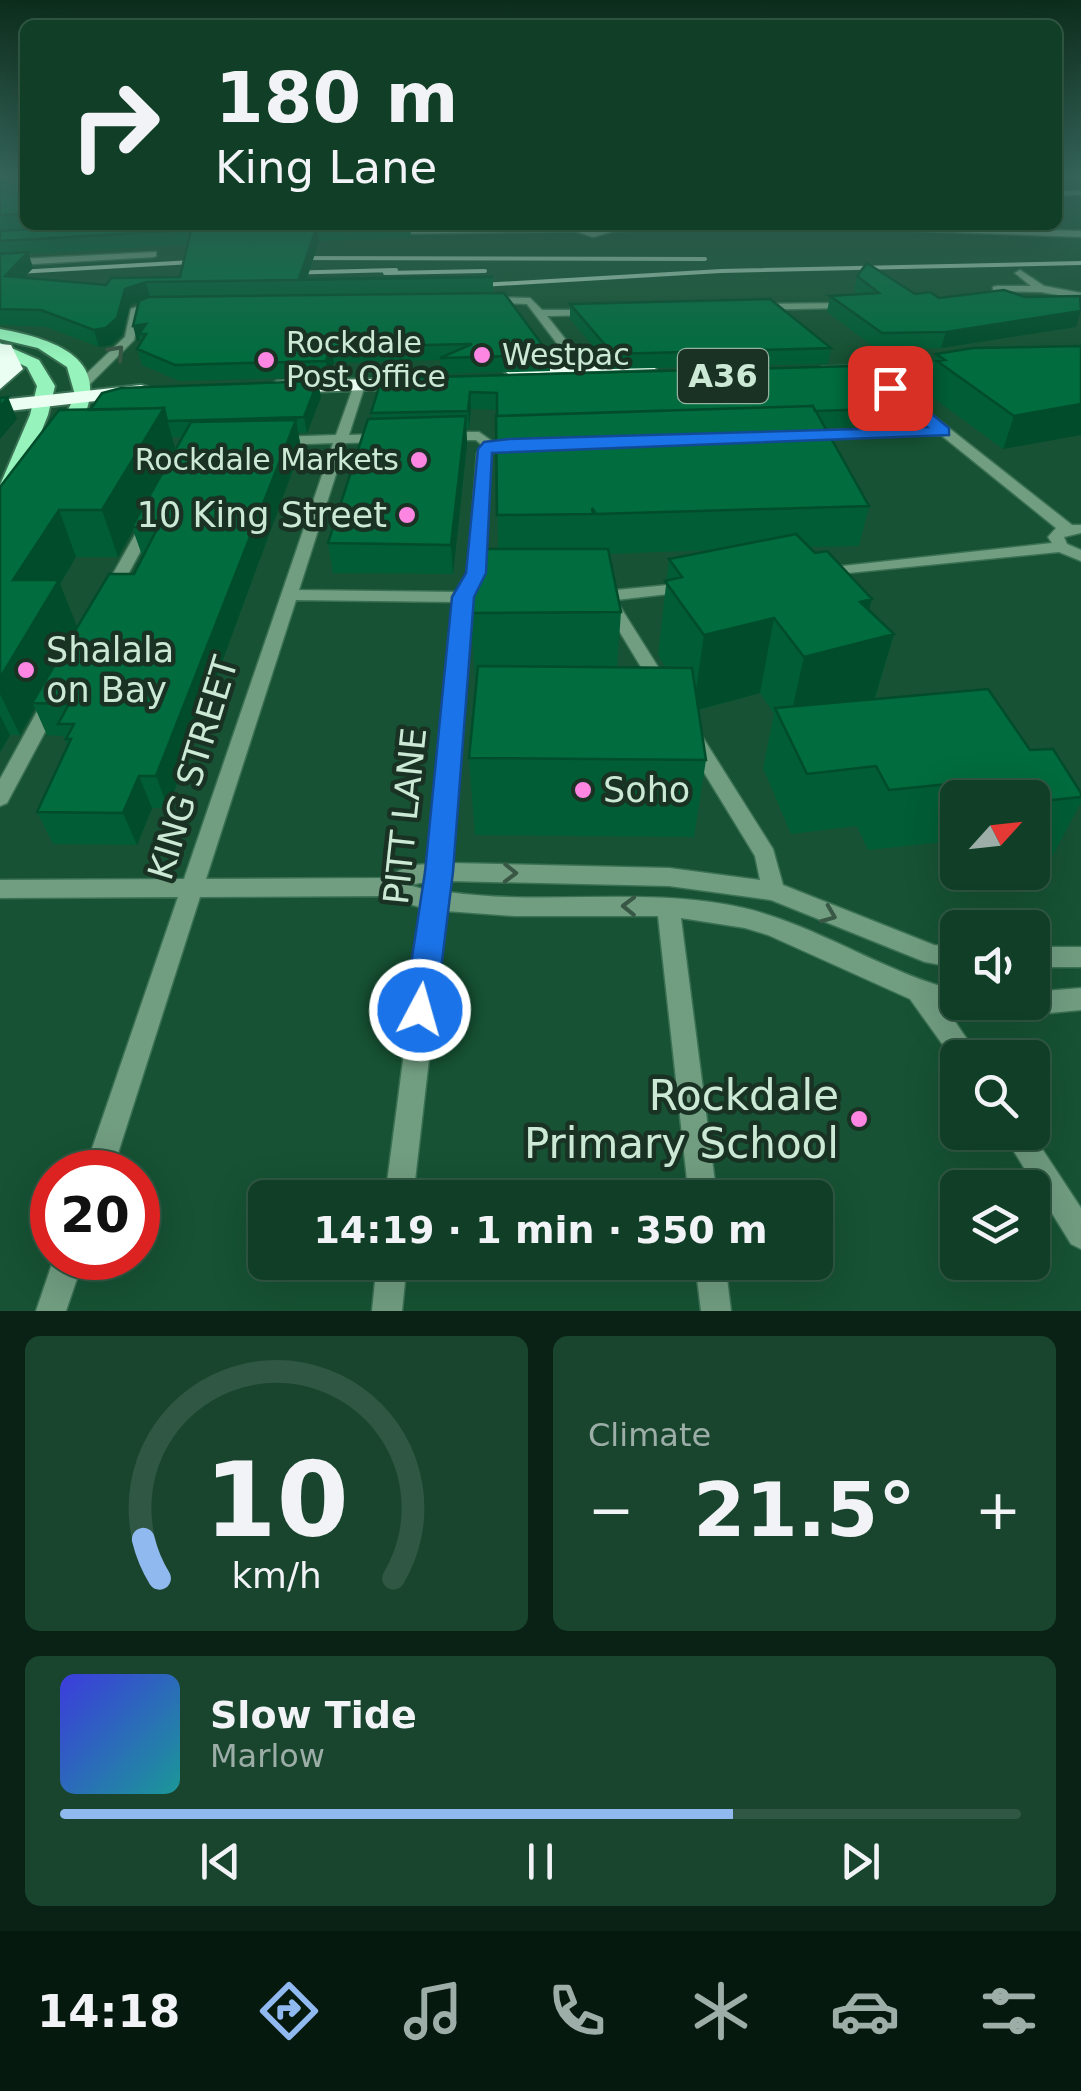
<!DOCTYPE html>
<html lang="en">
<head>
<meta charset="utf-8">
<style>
	:root { --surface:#103e26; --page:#19452e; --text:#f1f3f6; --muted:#9caea7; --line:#305743; --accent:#90b9f0 }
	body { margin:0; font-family:"DejaVu Sans",sans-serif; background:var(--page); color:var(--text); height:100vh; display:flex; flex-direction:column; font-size:38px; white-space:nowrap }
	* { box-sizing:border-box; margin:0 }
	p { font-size:32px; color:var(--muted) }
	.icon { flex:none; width:55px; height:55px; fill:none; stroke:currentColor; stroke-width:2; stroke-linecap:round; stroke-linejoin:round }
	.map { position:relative; height:1311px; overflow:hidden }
	.details { display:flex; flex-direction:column; gap:25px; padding:25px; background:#092215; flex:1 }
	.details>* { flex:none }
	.hud { position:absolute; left:20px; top:20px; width:1042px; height:210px; border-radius:15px; box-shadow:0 10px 40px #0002,0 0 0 2px var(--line); background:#103e26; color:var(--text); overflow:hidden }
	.needle { width:65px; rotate:63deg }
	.fabs { position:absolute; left:940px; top:780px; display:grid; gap:20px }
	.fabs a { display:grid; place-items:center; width:110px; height:110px; border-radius:15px; background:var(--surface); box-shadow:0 10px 40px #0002,0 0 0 2px var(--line); font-size:50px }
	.speed { position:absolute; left:30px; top:1150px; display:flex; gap:20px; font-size:50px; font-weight:700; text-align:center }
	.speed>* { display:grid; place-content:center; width:130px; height:130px; border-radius:50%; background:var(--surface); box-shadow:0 10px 40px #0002,0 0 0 2px var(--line); line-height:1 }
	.speed .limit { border:15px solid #d22; background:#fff; color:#111 }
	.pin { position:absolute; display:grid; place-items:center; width:85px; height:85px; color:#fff; margin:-42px; border-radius:20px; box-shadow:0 5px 15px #0006 }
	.me { position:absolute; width:110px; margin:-55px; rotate:6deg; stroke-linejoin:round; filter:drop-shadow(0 0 8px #0008) }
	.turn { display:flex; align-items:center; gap:35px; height:210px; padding:0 30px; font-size:45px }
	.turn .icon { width:130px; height:130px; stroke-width:2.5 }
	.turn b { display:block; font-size:70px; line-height:85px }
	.big { font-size:75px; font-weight:700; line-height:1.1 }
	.details .widget { flex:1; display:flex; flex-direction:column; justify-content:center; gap:15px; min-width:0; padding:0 35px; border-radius:15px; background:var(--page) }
	.details .dial { align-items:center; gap:0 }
	.dial svg { height:260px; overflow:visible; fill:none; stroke:var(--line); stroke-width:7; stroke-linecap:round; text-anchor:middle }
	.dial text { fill:var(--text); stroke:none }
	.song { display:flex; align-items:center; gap:30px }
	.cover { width:120px; height:120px; border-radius:15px; background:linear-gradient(135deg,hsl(240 70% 55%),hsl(180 70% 35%)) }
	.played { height:10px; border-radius:5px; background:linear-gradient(90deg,var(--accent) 70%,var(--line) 70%) }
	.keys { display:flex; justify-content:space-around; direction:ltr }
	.heat { display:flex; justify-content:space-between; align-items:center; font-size:55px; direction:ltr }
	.details .tiles { flex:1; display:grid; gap:25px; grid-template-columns:1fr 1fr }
	.widget:last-child { grid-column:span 2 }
	.trip { position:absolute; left:248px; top:1180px; width:585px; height:100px; border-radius:15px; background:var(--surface); box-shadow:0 10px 40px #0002,0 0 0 2px var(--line); font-weight:700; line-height:100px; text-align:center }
	.menu { display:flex; height:160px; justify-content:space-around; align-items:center; background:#06190f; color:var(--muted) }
	.menu .icon { width:70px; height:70px }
	.menu .selected { color:var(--accent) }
	.menu b { font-size:45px; color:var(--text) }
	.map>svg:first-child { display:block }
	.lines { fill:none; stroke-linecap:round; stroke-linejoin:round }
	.minor-casing { stroke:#3a7053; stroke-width:3 }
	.major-casing { stroke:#3a7053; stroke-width:4 }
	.highway-casing { stroke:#3a7053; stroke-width:4 }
	.minor { fill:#719d81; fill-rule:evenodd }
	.major { fill:#96f3bb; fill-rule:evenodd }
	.highway { fill:#eafff1; fill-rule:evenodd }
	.rail { stroke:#a4c9b2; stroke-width:4 }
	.wall { fill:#015d35; fill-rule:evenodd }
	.shaded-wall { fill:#014c2b }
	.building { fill:#016c3e; stroke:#014c2b; stroke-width:2.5 }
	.oneway { stroke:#385744 }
	.route { fill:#1a73e8; stroke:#114b97; stroke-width:2.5 }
	.poi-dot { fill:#fd86e2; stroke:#1a3223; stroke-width:4 }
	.labels { text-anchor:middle; stroke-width:9; stroke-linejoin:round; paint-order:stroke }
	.far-poi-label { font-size:30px; fill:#cbe9d5; stroke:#1a3223; text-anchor:start }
	.shield { fill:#1a3223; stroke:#96b2a0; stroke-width:2.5 }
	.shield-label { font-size:32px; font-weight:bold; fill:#cbe9d5 }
	.poi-label { font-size:35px; fill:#cbe9d5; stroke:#1a3223; text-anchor:start }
	.street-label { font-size:35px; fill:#cbe9d5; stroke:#1a3223 }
	.near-poi-label { font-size:42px; fill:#cbe9d5; stroke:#1a3223; text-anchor:end }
</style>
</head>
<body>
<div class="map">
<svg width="1081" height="1311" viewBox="0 0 1081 1311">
	<rect width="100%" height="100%" fill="#165233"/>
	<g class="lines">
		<defs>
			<path id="minor" d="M1058,191H1081V195H1058Z
				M576,225L593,231L614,225H766L762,228L614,231L593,237L575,231L386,234L381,231L386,228Z
				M841,225L1081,231V237L845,228Z
				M156,252V256L153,257L0,266V260Z
				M1020,270L1044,286L1081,293V299L1041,292L993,291V287L997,286H1031L1015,273Z
				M484,297L530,298L542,310H598L599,312L594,315L547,316L577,354L579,383L569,380L565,354L527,304L480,302V298Z
				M154,301L163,303L140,313L134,340L90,384H82V378L125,337L131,309Z
				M843,303V307L839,308L755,310L750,307L755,304Z
				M857,358H865L874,369L1072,525H1081V533L1064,537L1067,544L1081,550V561L1059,552L818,576L816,573L824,568L1052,543L1048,537L1056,528L941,435L804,438L802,435L809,431L932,427L866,375L855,360Z
				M355,382L365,385L349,435L383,434L390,438L383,442L346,443L299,590L458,592L468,573L477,453L483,446L476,440H444L437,436L444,432H479L493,442L518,440L525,444L518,448L494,450L491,454L484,573L474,592H494L502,597L494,602H471L451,863L669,868L760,880L755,856L683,738L686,733H700L773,849L783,885L934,945L958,948V968L925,962L771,900L669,886L449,881L448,892C546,906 647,886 744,908C819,926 883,972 958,991V1002H1032V992L1081,988V1010C1038,1014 989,1021 947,1010L980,1058H958V1066L910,999L768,935L745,928L681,918L717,1198H689L658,916H514L446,911L413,1198H385L423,908L381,896L200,897L112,1172H84L178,897L0,898V880L184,879L333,443L279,445L272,441L279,437L336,435ZM296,600L454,602L429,864L414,865L380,878L206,879ZM427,882L426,890L409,885Z
				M147,522L154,526L117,595L109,600L103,599L101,595L140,526Z
				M689,583L695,585L697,588L695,591L616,600L670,686L667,690H655L601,601H589L587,597L595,592Z
				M52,696L61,702L7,803L0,806V779L45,697Z
				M1032,947H1081V967H1032Z
				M1002,1132H1031L1081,1208V1249L1071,1244Z
				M54,1258H84L66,1311H36Z
				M377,1262H407L402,1311H372Z
				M695,1262H725L731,1311H701Z"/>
			<path id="major" d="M0,329C71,342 119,367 71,442L64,444L55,438L75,395L67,367L38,348L0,339Z
				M0,343L39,360L55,386L48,415L17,492L7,498L0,496V485L30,415L37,386L27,367L0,354Z"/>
			<path id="highway" d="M0,344L11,345L23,369L0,389Z
				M648,359L658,365L655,369L509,374L499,368L509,362Z
				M971,364L981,370L978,374L822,379L812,373L822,367Z
				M421,378L428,380V388L277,393L267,387L277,381Z
				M141,385L148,387V395L0,412V400Z"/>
		</defs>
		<use href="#minor" class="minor-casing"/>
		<use href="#major" class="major-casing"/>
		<use href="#highway" class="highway-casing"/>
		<use href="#minor" class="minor"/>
		<use href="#major" class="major"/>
		<use href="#highway" class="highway"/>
		<path class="rail" d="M285,258L705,259
			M0,273L210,261
			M281,273L396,270
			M385,273L485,271
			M465,286L721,271L1081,263"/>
	</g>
	<path class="wall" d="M0,176H25V225L85,227L84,225H410L411,238L319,241L307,279L493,277V293L366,295L550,355V371L441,374L440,360L334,363L328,377L179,381L142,365L137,349L141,343L140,341H137L139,302L130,305L122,335L111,345L99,347L46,327L0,325ZM188,245L180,277L106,285L24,277L33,268L28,254Z
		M857,276L915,294L1076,327L941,348L878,350L827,312L830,296L858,295L854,291Z
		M570,304L831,348L828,364L612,369L570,319Z
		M1081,346L1003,449L928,394L930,388L927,386L936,354Z
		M380,384L906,408L901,425L825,428L869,506L859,546L809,547L894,634L875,699L1030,750L1081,793V802L1052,857L1032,859V798H958V852L952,841L868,850L857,826L791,834L763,768L774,714L760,693L698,710L706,760L694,837L475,835L469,758L476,688L470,613L498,549L497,410L471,409L469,428L466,429L467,444L453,574L333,573L328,543L372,418L371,413ZM711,550L669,559L658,655L666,668H617L621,612L609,554Z
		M321,397L307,433H298L301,448L168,808H152L137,845L53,844L37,812L68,745L63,736L47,735L35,708L20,735H10L0,752V487L90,410ZM172,437H183L175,450ZM133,530L143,558L134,574L77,627L60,584L76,557H118Z"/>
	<path class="shaded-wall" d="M317,226L319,241L306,280H299Z
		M28,252L33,268L11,292L5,276Z
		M146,282L150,298L130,305L122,335L111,345L99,347L94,330L125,289Z
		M1081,311L1076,327L941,348L946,332Z
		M146,324V334H139L140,341H137L133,326Z
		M331,347L334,363L328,377L326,361Z
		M318,381L321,397L307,433L304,417Z
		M470,392L471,409L469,428L468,411Z
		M8,397L17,419L0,439V407Z
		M1081,404V435L1003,449L1014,416Z
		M164,408L176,452L132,527L133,530L118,557L102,510Z
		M466,416L467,444L453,574L451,545Z
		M296,420L301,448L168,808L156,776Z
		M59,510L76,557L60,584L78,629L32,703L35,708L20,735L0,694V678L13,580Z
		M872,599L860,643L894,634L871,710L787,733L804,657L860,602Z
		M774,618L760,693L693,711L704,635Z
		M0,715L10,735L0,752Z
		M139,776L152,808L137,845L123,813Z"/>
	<path class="building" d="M0,176H25V214L0,215Z
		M47,225H75L100,229L345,225L317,226L299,279L493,277L146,282L125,289L117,318L106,328L94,330L41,310L0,309V254L28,252L5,276L106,285L111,278L180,277L191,230L0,241V231L33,229Z
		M867,263L915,294L930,292L939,298L1004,290L1025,297L1080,296L1081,311L946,332L882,333L830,296L879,293L857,276Z
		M504,293L550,355L440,358L472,344L331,347L326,361L175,365L137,349L146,334H139L146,324L133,326L139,301L148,297Z
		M770,299L831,348L613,354L570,304Z
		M1081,346V404L1014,416L937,361L945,360L936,354L973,348Z
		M854,366L906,408L815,411L813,406L497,416V393L470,392L468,411L371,413L380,384L393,378Z
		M318,381L304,417L167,421L164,408L90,410L102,393L121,388Z
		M8,397L0,407V398Z
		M813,406L869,506L596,514L592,508L593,514L497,515L496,416Z
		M164,408L102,510H59L13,580H59L0,678V487L59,410Z
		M466,416L451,545L328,543L368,419Z
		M296,420L156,776H139L123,813L37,812L71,739H66L74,724H58L69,704L32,703L109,574H134L158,527H132L191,422Z
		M796,534L815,553L827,551L872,599L860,602L894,634L804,657L774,618L704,635L665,581L682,577L669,559Z
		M475,549H608L621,612L470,613Z
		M478,666L692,668L706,760L469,758Z
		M988,689L1030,750L1053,749L1081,793V797L1032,802V798H987L977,781L889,790L876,766L807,774L775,708Z"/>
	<defs><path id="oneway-chevron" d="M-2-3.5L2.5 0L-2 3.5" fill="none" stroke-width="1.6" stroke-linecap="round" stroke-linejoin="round" transform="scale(2.5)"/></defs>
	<g class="oneway">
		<use href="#oneway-chevron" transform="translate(117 352) rotate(-47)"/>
		<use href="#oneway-chevron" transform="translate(510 873) rotate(1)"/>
		<use href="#oneway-chevron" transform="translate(629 906) rotate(-179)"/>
		<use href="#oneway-chevron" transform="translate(829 915) rotate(22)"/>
	</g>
	<linearGradient id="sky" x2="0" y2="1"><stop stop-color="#0c2d1c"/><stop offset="0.49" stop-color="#36665b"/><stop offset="1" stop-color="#36665b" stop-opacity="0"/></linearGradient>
	<rect width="1081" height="359" fill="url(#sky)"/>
	<path class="route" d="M885,385H896L949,428V435L492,453L486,573L474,597L453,872L436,1010L432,1020L420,1024L409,1020L404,1010L425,872L452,597L466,573L478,449L484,442L509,439L927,427L885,392Z"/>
	<g class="poi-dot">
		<circle cx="482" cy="355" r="10"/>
		<circle cx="266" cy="360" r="10"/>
		<circle cx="419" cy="460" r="10"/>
		<circle cx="407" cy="515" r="10"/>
		<circle cx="26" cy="670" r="10"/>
		<circle cx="583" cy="790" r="10"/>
		<circle cx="859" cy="1119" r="10"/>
	</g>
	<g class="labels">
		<g class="far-poi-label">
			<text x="286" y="353">Rockdale<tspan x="286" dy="34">Post Office</tspan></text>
			<text x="502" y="365">Westpac</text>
			<text x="399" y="470" text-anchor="end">Rockdale Markets</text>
		</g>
		<rect class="shield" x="678" y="349" width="90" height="54" rx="8"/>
		<g class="shield-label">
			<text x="723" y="387">A36</text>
		</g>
		<g class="poi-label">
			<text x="387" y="527" text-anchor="end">10 King Street</text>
			<text x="46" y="662">Shalala<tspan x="46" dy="40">on Bay</tspan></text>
			<text x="603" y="802">Soho</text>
		</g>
		<g class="street-label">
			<text transform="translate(193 768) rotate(-73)" y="12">KING STREET</text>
			<text transform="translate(405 816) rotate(-84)" y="12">PITT LANE</text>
		</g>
		<g class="near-poi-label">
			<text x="839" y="1110">Rockdale<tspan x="839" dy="48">Primary School</tspan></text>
		</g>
	</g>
</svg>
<div class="fabs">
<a><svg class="needle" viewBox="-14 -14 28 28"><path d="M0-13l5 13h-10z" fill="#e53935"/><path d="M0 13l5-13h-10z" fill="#9caea7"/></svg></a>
<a><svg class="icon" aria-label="sound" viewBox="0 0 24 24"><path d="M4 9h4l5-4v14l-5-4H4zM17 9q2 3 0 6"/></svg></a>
<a><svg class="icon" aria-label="search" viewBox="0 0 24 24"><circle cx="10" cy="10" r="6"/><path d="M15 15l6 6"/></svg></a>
<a><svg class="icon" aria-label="layers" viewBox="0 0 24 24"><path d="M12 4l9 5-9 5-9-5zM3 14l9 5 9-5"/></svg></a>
</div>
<div class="speed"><div class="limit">20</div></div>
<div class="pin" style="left:890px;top:388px;background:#d93025"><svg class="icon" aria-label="arrive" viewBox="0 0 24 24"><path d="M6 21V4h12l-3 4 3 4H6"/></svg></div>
<svg class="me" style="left:420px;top:1010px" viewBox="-20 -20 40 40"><circle r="17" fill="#1a73e8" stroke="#fff" stroke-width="3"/><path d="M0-11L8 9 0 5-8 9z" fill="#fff"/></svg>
<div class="trip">14:19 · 1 min · 350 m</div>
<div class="hud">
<div class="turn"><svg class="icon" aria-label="right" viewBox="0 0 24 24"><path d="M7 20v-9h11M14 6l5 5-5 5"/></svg><div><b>180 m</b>King Lane</div></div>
</div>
</div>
<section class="details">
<div class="tiles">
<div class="widget dial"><svg viewBox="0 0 100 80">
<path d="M14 69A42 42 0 1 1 86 69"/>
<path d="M14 69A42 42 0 0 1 9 57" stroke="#90b9f0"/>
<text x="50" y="56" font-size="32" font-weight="700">10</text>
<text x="50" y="72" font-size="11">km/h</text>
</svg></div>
<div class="widget"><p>Climate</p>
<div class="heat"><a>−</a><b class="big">21.5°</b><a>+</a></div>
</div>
<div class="widget">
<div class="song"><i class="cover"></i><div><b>Slow Tide</b><p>Marlow</p></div></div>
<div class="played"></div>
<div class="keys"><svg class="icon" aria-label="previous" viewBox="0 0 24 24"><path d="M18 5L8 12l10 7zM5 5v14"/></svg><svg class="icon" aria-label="pause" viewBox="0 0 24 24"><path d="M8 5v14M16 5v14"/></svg><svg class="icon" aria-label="next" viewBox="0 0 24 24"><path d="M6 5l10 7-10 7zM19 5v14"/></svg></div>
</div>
</div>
</section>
<nav class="menu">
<b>14:18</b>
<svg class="icon selected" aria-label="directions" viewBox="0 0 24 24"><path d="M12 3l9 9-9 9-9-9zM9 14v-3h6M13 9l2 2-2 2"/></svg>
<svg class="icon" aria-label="music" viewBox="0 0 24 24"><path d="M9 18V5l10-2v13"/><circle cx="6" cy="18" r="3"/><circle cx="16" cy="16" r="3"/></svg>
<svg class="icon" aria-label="phone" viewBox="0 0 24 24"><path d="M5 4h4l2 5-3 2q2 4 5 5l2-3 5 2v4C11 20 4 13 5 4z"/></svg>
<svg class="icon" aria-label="climate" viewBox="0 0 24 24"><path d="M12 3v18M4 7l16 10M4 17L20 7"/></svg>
<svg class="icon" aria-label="car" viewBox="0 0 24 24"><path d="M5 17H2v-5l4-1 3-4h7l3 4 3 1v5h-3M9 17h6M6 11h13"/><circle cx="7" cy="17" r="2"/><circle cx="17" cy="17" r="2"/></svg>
<svg class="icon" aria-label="filters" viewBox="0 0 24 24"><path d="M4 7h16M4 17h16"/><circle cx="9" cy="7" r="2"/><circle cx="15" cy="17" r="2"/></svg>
</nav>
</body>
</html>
